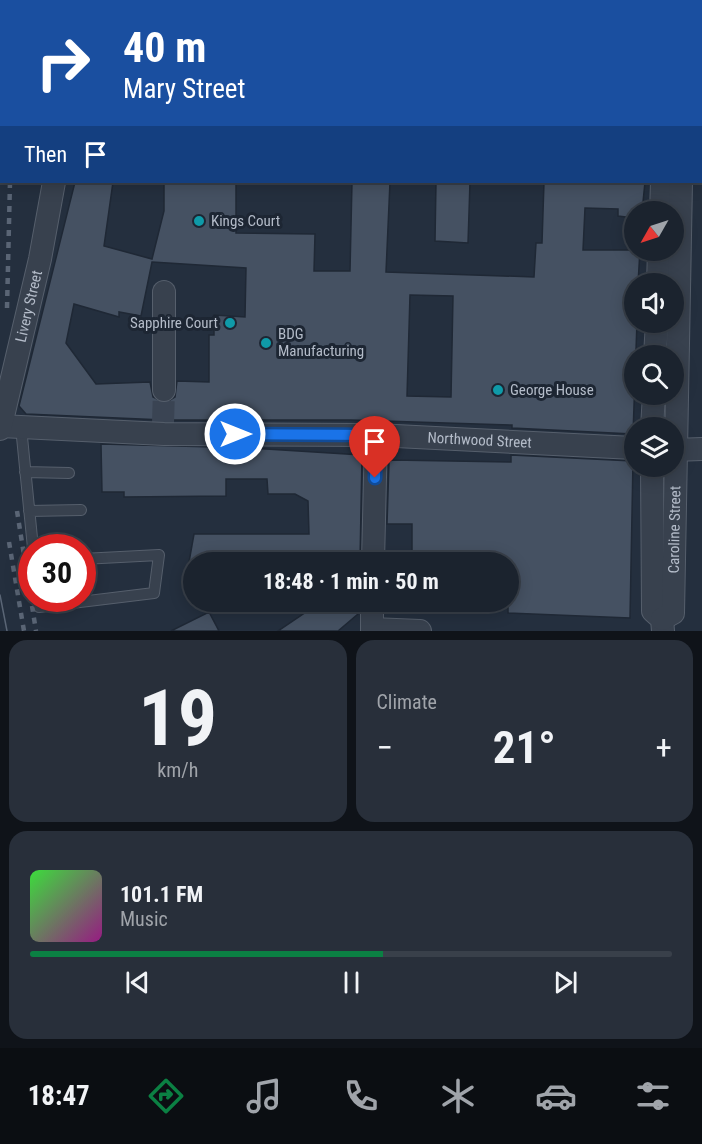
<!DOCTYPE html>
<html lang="en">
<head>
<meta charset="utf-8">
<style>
	:root { --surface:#1b232e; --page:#282f3a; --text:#f1f3f6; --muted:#a0a4aa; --line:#39404a; --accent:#0b8043 }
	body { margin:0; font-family:"Roboto Condensed",sans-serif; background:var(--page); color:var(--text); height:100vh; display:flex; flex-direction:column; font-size:22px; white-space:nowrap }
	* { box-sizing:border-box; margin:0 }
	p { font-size:20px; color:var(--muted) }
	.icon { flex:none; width:33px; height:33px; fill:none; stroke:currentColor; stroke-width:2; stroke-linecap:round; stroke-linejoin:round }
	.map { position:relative; height:631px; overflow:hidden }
	.drawer { display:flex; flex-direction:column; gap:9px; padding:9px; background:#0f1319; flex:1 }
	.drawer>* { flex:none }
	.hud { position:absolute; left:0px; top:0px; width:702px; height:183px; box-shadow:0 3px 15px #0003,0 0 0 2px var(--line); background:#1a4fa0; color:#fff; overflow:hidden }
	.needle { width:39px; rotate:231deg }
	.buttons { position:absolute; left:624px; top:201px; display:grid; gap:12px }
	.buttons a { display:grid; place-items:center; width:60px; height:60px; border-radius:50%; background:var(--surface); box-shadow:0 3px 15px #0003,0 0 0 2px var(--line); font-size:30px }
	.speed { position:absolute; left:18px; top:534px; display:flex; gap:12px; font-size:30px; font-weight:700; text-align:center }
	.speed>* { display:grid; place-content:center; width:78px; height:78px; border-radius:50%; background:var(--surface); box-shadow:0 3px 15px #0003,0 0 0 2px var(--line); line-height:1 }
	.speed .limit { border:9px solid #d22; background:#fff; color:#111 }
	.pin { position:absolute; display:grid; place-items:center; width:51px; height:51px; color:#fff; margin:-62px -26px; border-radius:50% 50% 50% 0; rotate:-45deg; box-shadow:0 0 6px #0007 }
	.pin .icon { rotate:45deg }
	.me { position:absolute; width:66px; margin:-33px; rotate:90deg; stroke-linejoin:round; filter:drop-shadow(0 0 4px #0008) }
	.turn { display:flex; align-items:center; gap:21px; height:126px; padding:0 24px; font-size:27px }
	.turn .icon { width:78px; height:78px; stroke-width:2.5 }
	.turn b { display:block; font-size:42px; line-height:51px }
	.then { display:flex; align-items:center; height:57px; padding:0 24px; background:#0003; gap:12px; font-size:22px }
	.big { font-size:45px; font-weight:700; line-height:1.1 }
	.drawer .tile { flex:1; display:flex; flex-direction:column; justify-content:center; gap:9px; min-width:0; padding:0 21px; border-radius:18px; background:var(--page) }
	.drawer .dial { align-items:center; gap:0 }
	.dial b { font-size:78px; line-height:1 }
	.song { display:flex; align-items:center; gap:18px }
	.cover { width:72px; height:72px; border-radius:9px; background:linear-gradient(135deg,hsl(120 70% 55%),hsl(310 70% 35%)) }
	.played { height:6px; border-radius:3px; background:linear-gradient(90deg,var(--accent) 55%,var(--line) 55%) }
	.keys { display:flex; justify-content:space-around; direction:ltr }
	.heat { display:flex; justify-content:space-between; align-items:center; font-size:33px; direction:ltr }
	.drawer .tiles { flex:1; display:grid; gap:9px; grid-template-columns:1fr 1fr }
	.tile:last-child { grid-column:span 2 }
	.trip { position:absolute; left:183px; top:552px; width:336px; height:60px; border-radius:30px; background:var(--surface); box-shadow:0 3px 15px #0003,0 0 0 2px var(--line); font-weight:700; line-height:60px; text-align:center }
	.dock { display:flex; height:96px; justify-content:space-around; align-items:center; background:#0b0e12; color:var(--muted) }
	.dock .icon { width:42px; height:42px }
	.dock .selected { color:var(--accent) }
	.dock b { font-size:27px; color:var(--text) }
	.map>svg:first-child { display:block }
	.green { fill:#263c3f }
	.building { fill:#455162; stroke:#1f2835; stroke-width:1.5; fill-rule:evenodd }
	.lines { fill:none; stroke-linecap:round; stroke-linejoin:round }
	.street-tunnel { stroke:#3a4453; stroke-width:22; stroke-dasharray:22 11; stroke-linecap:butt }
	.lane-casing { stroke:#565f6c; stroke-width:12 }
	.street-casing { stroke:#565f6c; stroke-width:24 }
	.lane { stroke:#38414e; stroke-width:10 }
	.street { stroke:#38414e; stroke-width:22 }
	.tram { stroke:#5a6575; stroke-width:1.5 }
	.rail { stroke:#5a6575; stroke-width:4.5; stroke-dasharray:6 6; stroke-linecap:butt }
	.route-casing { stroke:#114b97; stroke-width:15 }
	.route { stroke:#1a73e8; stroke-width:10 }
	.culture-dot { fill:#0f9aa8; stroke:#1d2633; stroke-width:2 }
	.labels { text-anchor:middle; stroke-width:6; stroke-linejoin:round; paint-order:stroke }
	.poi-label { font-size:15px; fill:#b4bcc9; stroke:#1d2633; text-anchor:start }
	.street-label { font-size:15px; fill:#b4bcc9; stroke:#1d2633 }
</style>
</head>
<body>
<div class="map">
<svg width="702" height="631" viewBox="0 0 702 631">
	<rect width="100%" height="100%" fill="#242f3e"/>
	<path class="green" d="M484,0H702V81L700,2Z"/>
	<path class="building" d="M75,182H113L104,246L152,259L164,211V182H236V233L315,234L314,271H350L352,182H390L386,272L534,277L536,243H542L544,182H645L642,212H634V218L618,216V209L585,208L583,250H640L638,284H634V322H637L633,434L512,428V425L351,420H164L26,414L19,406ZM152,262L246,268L245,317L214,315V335H209V382L177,381L175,397L165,403L153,397L150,382L96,384L66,343L74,304L119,317V312L141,316ZM410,295L453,296L451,397L407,396Z
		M436,182H470L468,243L435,241Z
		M101,444L252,448L362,455L360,562H189L194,534H309L308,501L295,494H268L267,479H226V496L124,497V492H102Z
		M511,455L633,461L630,618L508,613V562H412V524H387L389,462L392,460L511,462Z
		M321,602H359L358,614L338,631H278Z
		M209,612L219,631H171Z"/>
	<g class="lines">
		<path class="street-tunnel" d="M163,423L164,390"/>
		<defs>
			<path id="lane" d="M21,427L33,548
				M25,472L69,473
				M29,511L81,510
				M38,598L39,607L154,593L159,555L82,559"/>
			<g id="street">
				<path d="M89,2V0"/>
				<path d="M469,2V0"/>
				<path d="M700,98H702"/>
				<path d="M661,212L662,182"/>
				<path d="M658,284L659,250"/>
				<path d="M655,356L657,322"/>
				<path d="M164,390V292"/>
				<path id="s1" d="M0,426L164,434L376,435L634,448"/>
				<path d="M652,428L654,394"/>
				<path id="s2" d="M0,429L40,259L54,182"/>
				<path d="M674,450L702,449"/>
				<path d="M652,466L653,611L662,619L663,631"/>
				<path d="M373,562L376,435"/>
				<path id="s3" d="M662,619L673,613L681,182"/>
				<path d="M372,629L420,631"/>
				<path d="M372,629V602"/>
			</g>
		</defs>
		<use href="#lane" class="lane-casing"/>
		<use href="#street" class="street-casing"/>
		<use href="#lane" class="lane"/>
		<use href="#street" class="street"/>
		<path class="tram" d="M0,595L7,631"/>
		<path class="rail" d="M12,2V0
			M24,2V0
			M0,145L2,126
			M7,308L10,182
			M17,511L36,631
			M9,542L24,631"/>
	</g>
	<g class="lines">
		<defs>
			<path id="route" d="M235,434L376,435L375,478"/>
		</defs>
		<use href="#route" class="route-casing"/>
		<use href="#route" class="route"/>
	</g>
	<g class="culture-dot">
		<circle cx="199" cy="221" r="6"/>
		<circle cx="230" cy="323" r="6"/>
		<circle cx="266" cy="343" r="6"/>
		<circle cx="498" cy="390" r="6"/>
	</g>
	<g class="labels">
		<g class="poi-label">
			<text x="211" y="226">Kings Court</text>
			<text x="218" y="328" text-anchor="end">Sapphire Court</text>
			<text x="278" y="339">BDG<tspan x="278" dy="17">Manufacturing</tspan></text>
			<text x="510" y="395">George House</text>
		</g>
		<g class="street-label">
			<text dy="5" stroke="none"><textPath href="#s2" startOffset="126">Livery Street</textPath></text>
			<text dy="5" stroke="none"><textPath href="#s1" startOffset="480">Northwood Street</textPath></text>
			<text dy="5" stroke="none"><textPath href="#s3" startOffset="96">Caroline Street</textPath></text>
		</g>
	</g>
</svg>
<div class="buttons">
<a><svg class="needle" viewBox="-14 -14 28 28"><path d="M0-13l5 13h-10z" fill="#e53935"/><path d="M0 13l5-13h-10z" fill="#a0a4aa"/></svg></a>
<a><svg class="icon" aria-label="sound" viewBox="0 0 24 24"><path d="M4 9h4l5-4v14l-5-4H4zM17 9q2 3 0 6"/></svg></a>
<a><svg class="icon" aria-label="search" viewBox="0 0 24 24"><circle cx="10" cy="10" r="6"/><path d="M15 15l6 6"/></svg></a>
<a><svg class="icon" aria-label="layers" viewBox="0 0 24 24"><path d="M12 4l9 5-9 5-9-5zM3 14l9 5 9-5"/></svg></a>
</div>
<div class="speed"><div class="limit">30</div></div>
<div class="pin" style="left:375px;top:478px;background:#d93025"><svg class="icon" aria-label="arrive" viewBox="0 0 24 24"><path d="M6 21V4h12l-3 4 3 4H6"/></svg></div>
<svg class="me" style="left:235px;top:434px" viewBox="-20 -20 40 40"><circle r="17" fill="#1a73e8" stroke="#fff" stroke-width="3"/><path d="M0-11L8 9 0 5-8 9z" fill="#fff"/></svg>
<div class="trip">18:48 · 1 min · 50 m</div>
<div class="hud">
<div class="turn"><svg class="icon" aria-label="right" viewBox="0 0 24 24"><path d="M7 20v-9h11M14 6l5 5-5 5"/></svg><div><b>40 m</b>Mary Street</div></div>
<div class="then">Then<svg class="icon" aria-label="arrive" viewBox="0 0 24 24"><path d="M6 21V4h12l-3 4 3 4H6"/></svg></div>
</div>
</div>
<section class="drawer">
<div class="tiles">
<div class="tile dial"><b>19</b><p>km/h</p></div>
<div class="tile"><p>Climate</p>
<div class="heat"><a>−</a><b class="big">21°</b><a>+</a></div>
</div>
<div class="tile">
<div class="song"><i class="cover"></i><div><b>101.1 FM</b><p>Music</p></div></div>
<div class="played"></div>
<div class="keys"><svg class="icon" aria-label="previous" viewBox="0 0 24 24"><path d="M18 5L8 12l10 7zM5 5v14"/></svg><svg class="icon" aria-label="pause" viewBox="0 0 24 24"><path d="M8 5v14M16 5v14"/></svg><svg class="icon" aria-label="next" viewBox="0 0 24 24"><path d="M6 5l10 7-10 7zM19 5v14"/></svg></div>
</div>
</div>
</section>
<nav class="dock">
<b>18:47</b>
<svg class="icon selected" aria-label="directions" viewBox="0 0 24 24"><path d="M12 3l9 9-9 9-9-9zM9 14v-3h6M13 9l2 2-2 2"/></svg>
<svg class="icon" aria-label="music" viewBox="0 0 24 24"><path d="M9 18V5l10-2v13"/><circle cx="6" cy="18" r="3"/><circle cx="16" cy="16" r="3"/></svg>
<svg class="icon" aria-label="phone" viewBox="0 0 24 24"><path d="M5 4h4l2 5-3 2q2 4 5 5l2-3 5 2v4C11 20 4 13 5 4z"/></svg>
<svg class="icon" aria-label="climate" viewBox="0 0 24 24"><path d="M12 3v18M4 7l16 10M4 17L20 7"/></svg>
<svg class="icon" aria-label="car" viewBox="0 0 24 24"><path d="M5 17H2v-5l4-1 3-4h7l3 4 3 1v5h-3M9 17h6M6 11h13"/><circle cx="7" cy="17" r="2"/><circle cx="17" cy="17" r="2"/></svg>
<svg class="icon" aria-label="filters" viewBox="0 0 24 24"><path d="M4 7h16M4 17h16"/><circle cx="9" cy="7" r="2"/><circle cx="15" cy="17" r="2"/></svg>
</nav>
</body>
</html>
